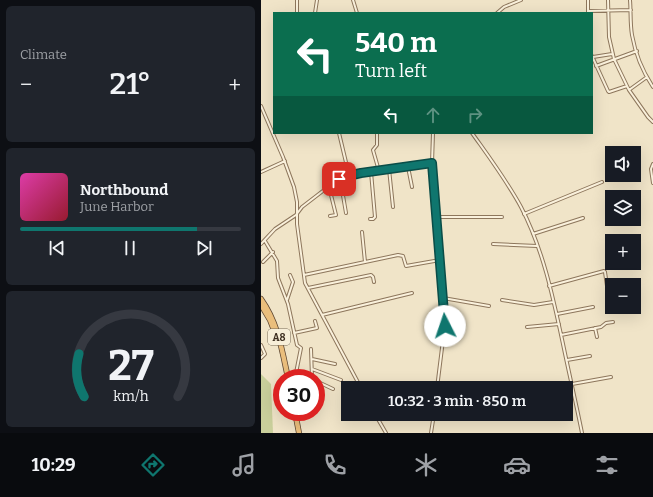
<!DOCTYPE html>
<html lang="en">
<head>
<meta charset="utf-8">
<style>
	:root { --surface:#171b24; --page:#20242c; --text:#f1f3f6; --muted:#9ea1a6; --line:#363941; --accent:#0f766e }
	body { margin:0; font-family:Bitter,serif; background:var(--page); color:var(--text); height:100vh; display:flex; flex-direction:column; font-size:15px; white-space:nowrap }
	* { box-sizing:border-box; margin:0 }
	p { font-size:13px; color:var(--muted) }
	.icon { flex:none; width:22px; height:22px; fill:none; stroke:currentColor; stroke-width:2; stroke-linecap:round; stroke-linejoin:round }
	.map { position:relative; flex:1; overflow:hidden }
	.side { display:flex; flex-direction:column; gap:6px; padding:6px; background:#0d0f14; width:261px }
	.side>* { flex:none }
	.guide { position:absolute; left:12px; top:12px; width:320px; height:122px; border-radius:0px; box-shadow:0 4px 16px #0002; background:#0b6e4f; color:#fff; overflow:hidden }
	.tools { position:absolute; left:344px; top:146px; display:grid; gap:8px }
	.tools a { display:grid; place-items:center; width:36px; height:36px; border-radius:0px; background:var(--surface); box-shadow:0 4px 16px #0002; font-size:20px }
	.speed { position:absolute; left:12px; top:369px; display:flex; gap:8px; font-size:20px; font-weight:700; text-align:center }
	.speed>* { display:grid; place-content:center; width:52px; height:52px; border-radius:50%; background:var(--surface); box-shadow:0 4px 16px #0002; line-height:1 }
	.speed .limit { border:6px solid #d22; background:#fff; color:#111 }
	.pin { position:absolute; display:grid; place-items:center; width:34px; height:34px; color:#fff; margin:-17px; border-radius:8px; box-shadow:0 2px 6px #0006 }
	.me { position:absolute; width:44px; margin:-22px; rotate:356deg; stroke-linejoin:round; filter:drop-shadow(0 0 3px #0008) }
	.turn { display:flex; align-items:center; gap:14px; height:84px; padding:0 16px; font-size:18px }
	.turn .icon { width:52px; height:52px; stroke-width:2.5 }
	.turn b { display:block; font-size:28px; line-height:34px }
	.lanes { display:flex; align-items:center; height:38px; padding:0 16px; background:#0003; justify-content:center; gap:20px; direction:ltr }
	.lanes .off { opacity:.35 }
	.big { font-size:30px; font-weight:600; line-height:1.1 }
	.side .card { flex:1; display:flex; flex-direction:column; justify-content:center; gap:6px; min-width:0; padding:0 14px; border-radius:6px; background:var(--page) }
	.side .dial { align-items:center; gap:0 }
	.dial svg { height:104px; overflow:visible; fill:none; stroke:var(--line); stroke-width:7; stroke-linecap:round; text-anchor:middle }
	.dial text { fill:var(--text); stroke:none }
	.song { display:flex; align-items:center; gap:12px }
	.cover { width:48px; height:48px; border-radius:6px; background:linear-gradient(135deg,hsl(320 70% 55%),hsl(350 70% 35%)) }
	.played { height:4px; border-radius:2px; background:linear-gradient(90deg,var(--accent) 80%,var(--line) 80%) }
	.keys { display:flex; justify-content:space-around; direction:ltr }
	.heat { display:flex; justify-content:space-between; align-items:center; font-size:22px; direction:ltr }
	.trip { position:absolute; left:80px; top:381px; width:232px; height:40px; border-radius:0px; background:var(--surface); box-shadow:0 4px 16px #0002; font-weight:600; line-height:40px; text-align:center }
	.tabs { display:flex; height:64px; justify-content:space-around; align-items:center; background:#090b0e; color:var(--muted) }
	.tabs .icon { width:28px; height:28px }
	.tabs .selected { color:var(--accent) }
	.tabs b { font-size:18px; color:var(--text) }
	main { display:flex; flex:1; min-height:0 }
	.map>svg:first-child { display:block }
	.green { fill:#c9cf9b }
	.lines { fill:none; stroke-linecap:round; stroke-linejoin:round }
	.minor-casing { stroke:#8d765c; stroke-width:4 }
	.trunk-casing { stroke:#5b4430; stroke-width:6 }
	.minor { stroke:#faf1dc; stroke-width:2 }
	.trunk { stroke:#eabe7c; stroke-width:4.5 }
	.route-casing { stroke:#0a4d48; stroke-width:10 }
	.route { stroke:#0f766e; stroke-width:7 }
	.labels { text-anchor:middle; stroke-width:4; stroke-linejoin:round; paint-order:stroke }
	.shield { fill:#f7eed8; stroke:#756857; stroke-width:1 }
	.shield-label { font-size:10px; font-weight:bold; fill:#3d2e20 }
</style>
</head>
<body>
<main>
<section class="side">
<div class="card"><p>Climate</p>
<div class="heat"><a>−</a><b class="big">21°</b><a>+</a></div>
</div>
<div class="card">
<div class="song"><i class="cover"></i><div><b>Northbound</b><p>June Harbor</p></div></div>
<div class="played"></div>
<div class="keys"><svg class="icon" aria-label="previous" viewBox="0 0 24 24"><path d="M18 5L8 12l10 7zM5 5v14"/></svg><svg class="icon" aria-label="pause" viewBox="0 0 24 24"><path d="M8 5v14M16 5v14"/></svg><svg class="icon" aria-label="next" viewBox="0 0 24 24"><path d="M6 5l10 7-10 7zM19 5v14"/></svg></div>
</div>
<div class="card dial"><svg viewBox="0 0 100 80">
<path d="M14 69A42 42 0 1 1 86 69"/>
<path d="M14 69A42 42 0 0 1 10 36" stroke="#0f766e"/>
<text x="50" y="56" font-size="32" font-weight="700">27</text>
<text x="50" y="72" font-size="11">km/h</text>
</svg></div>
</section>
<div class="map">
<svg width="392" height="433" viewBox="0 0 392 433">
	<rect width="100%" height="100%" fill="#f0e4c8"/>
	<path class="green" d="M0,374L10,384L12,433H0Z"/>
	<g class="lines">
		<defs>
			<path id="minor" d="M92,0L96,13
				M327,0V13
				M347,0L348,37L353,59L368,90L387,117L392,122
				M369,0C370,12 369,23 371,35C374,52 382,72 392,87
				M327,11L370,10
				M36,13V0
				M54,13L56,0
				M236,13L243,7L260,0
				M331,56L347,91L348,92L366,86
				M332,57L351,54
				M335,66L376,51
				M368,90L386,77
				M0,106L22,157L33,187L36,202V224L44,283L100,388
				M78,133L88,175
				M116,133V145L112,150L118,171
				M211,133C228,157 246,181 260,207C282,249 292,297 302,344C308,373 315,403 321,433
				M171,163L184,324L176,388
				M392,164L390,169L392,183
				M147,167L151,187
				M128,169L132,207
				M0,172L24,161
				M79,178L85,213
				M68,187L75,215L69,216
				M263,214L341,182
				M176,217H241
				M109,219H112L114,217L110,172
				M101,232L104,262
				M272,234L322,218
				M4,241L16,261L17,278L27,304L36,345L40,348L34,378
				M0,244L14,229L35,215L41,207L80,177L171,163L172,133
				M232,244L276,246
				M2,262L12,252
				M43,275L137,255L142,256L145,266L179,260
				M288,286L343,271L344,272L346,286
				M47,288L110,275L112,277L113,282
				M182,298L228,306
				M26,300L32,282L29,275
				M241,300L273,305L292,302
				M296,314L332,307
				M61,315L151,293
				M266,327L298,324
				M334,328L336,337
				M33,333L56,328L54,321
				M300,335L340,327L345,323L352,322
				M0,345L4,354L0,358
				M50,349L51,378
				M51,359L74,364
				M306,360L329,356
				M51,369L80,380
				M35,373L47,378
				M55,381L72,389
				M311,384L350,377
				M140,386V388
				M55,398H57
				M114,414L125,433
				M170,433L173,414"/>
			<path id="trunk" d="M0,299C17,323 21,350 27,378
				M0,305L9,320L14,333
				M34,412L38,433"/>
		</defs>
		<use href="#minor" class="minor-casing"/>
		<use href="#trunk" class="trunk-casing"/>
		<use href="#minor" class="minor"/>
		<use href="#trunk" class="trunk"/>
	</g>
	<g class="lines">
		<defs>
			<path id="route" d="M78,179L82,177L100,173L171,163L184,326"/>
		</defs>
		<use href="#route" class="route-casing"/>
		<use href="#route" class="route"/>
	</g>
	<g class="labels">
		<rect class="shield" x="7" y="329" width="22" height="16" rx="3"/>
		<g class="shield-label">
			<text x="18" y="341">A8</text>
		</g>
	</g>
</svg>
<div class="tools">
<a><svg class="icon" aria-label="sound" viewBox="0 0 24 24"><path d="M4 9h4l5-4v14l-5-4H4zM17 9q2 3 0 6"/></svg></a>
<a><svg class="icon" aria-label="layers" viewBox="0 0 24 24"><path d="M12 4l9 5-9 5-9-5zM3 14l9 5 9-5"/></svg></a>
<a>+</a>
<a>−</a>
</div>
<div class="speed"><div class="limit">30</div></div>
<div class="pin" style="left:78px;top:179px;background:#d93025"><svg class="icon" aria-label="arrive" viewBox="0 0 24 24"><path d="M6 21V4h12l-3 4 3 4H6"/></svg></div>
<svg class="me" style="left:184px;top:326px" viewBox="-20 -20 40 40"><circle r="19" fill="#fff"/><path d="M0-13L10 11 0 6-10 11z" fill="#0f766e"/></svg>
<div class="trip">10:32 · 3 min · 850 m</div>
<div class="guide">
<div class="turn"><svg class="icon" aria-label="left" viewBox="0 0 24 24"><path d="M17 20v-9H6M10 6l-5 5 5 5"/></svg><div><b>540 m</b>Turn left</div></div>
<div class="lanes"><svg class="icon" aria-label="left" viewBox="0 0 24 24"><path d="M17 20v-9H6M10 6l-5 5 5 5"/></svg><svg class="icon off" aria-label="ahead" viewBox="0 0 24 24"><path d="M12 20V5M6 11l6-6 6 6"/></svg><svg class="icon off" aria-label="right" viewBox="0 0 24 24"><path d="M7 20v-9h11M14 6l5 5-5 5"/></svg></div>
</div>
</div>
</main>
<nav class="tabs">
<b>10:29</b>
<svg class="icon selected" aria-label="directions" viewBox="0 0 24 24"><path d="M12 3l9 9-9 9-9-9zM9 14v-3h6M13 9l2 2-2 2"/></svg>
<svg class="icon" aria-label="music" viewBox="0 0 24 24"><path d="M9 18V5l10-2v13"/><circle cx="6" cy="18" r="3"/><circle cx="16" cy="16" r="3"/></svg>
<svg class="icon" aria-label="phone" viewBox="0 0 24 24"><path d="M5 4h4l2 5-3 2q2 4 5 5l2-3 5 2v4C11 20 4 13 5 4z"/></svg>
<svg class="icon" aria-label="climate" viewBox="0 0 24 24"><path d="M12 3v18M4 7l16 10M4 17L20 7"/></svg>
<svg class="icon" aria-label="car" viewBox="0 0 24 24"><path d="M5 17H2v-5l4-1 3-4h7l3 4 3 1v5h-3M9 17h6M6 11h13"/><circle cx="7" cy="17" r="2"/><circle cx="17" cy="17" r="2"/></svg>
<svg class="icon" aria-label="filters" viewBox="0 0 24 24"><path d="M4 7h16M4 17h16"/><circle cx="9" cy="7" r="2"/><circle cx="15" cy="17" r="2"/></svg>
</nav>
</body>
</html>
